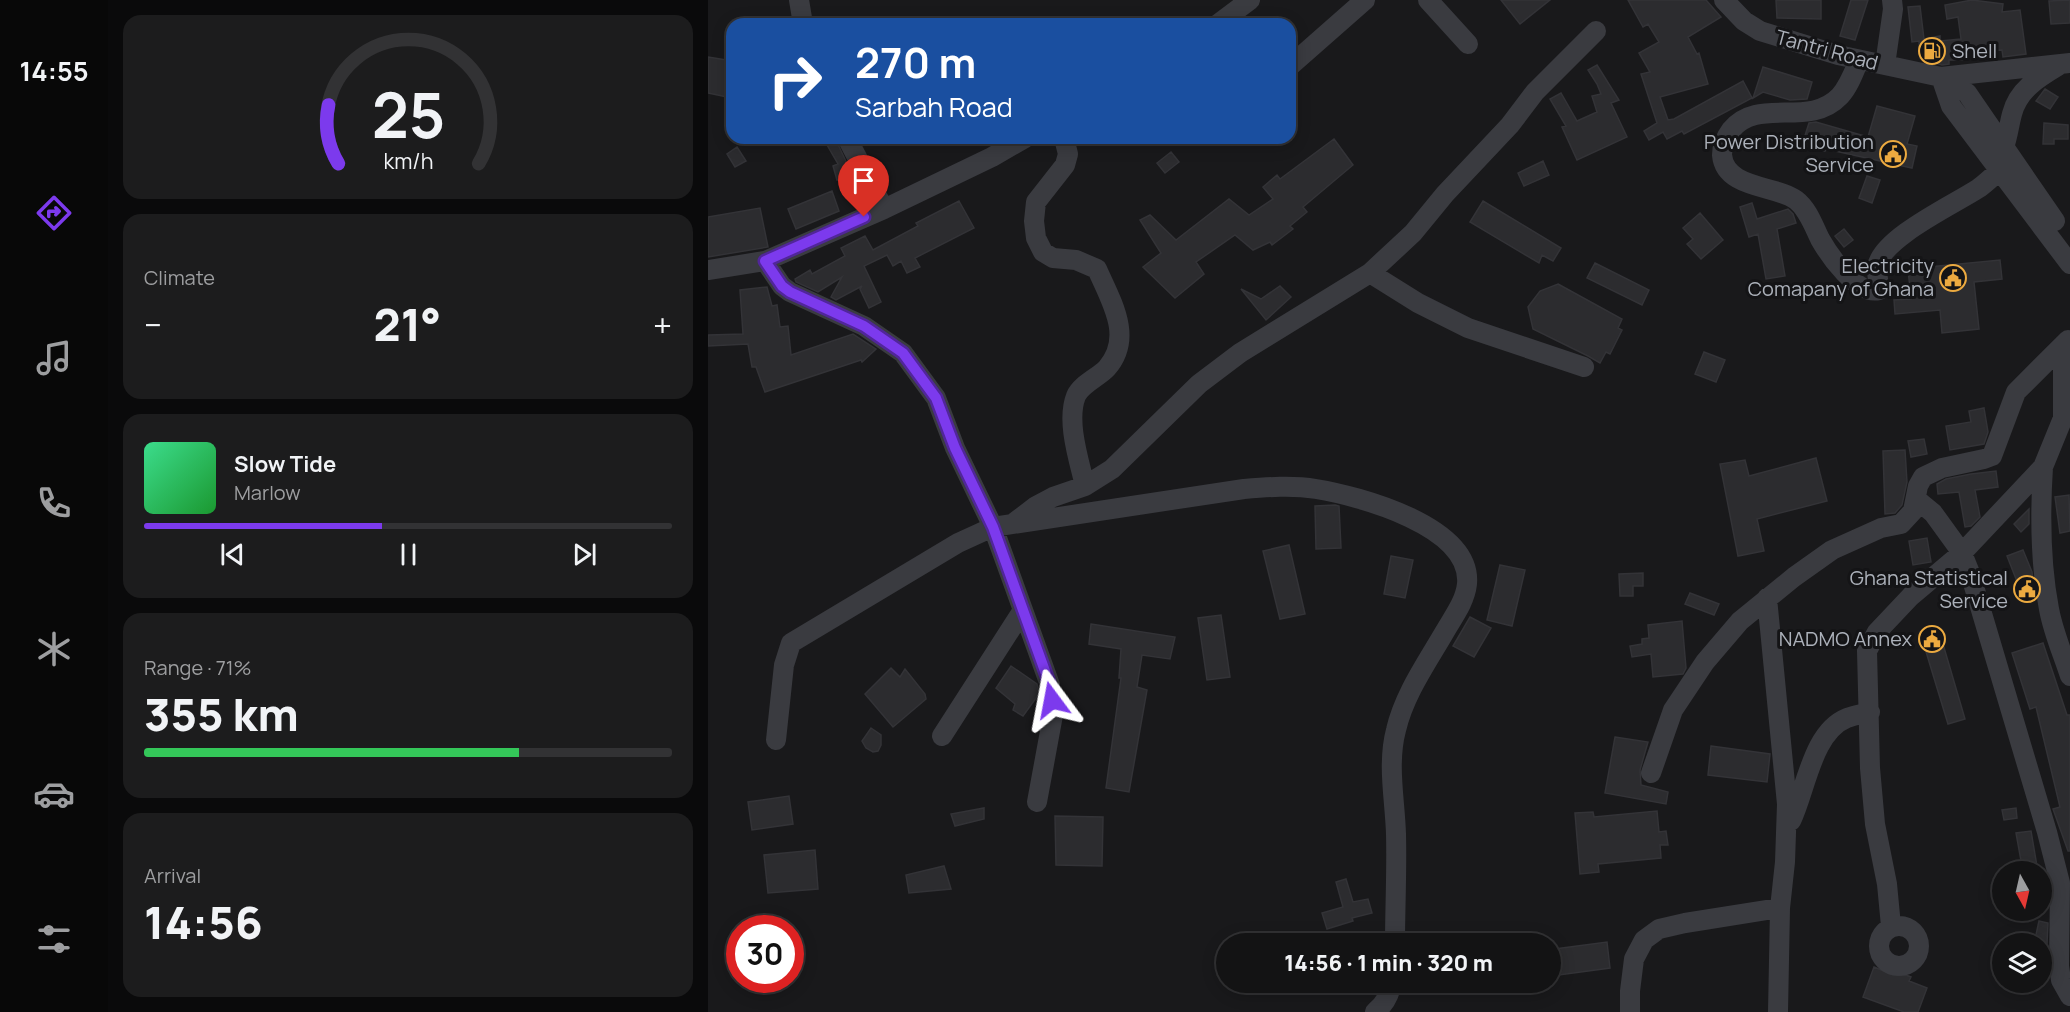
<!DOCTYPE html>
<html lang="en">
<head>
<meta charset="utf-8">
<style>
	:root { --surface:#131314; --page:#1c1c1d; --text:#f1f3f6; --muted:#9d9ea0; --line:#323234; --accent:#7c3aed }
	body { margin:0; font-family:Manrope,sans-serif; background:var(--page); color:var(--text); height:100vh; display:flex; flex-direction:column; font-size:22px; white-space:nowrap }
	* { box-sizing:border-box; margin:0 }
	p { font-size:20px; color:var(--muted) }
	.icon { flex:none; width:33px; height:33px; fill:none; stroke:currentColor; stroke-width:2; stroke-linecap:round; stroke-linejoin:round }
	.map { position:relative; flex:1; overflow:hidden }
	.side { display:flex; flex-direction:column; gap:15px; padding:15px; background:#0a0a0b; width:600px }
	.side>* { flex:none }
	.top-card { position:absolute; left:18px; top:18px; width:570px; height:126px; border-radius:18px; box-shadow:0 3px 15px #0003,0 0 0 2px var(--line); background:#1a4fa0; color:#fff; overflow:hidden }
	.needle { width:39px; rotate:172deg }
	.controls { position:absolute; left:1284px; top:861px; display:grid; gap:12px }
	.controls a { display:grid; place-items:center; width:60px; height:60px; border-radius:50%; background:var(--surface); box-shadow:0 3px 15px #0003,0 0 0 2px var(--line); font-size:30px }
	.speed { position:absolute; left:18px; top:915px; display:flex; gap:12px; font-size:30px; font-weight:700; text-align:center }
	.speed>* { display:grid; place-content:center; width:78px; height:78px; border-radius:50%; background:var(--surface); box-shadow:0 3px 15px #0003,0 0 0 2px var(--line); line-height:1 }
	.speed .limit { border:9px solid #d22; background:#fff; color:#111 }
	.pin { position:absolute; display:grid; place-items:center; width:51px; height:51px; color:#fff; margin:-62px -26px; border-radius:50% 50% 50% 0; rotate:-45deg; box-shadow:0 0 6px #0007 }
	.pin .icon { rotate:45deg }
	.me { position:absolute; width:66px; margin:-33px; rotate:347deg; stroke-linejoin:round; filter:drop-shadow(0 0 4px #0008) }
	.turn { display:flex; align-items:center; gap:21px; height:126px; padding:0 30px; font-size:27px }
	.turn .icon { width:78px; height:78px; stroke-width:2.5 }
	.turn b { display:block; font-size:42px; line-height:51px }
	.big { font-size:45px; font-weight:800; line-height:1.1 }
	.side .tile { flex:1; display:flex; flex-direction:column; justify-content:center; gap:9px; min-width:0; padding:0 21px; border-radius:18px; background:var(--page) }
	.side .dial { align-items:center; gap:0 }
	.dial svg { height:156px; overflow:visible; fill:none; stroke:var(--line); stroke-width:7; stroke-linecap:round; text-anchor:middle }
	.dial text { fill:var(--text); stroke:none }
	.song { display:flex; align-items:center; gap:18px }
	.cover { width:72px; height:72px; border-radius:9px; background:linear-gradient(135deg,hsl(150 70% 55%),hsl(130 70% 35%)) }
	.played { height:6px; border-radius:3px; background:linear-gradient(90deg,var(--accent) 45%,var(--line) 45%) }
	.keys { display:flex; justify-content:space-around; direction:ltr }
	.heat { display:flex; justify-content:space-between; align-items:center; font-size:33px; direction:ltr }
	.charge { height:9px; border-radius:4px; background:linear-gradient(90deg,#34c759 71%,var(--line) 0) }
	.trip { position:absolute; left:508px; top:933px; width:345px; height:60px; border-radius:30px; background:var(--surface); box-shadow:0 3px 15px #0003,0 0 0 2px var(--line); font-weight:800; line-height:60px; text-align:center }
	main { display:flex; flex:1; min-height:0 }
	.menu { display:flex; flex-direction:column; width:108px; justify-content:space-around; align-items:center; background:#080808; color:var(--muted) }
	.menu .icon { width:42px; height:42px }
	.menu .selected { color:var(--accent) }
	.menu b { font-size:27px; color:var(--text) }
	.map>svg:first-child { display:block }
	.building { fill:#2c2c2f; stroke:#333337; stroke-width:1.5 }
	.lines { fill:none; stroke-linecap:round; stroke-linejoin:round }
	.minor { stroke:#3a3b40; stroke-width:20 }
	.route-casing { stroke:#51269a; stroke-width:15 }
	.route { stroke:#7c3aed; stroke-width:10 }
	.labels { text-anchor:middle; stroke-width:6; stroke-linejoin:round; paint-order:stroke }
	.street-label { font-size:20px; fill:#acb1ba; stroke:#141416 }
	.poi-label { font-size:20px; fill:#acb1ba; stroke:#141416; text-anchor:end }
</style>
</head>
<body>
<main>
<nav class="menu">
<b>14:55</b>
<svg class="icon selected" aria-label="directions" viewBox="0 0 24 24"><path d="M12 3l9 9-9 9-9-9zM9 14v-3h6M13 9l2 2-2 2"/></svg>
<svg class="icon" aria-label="music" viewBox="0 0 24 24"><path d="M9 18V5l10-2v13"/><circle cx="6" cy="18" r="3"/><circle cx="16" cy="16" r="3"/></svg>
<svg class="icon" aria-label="phone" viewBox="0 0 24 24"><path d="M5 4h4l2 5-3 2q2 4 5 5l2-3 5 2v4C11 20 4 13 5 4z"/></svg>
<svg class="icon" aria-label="climate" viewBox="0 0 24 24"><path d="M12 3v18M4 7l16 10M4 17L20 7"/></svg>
<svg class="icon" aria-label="car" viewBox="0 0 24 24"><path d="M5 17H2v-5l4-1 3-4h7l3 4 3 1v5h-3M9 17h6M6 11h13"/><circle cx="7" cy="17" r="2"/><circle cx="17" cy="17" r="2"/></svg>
<svg class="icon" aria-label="filters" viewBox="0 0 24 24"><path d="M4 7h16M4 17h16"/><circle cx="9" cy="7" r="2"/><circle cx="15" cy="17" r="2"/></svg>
</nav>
<section class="side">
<div class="tile dial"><svg viewBox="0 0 100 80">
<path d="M14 69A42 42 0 1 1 86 69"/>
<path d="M14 69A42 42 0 0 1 9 39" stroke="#7c3aed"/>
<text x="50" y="56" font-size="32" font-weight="700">25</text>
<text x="50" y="72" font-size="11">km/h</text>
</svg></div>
<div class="tile"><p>Climate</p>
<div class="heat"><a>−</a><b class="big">21°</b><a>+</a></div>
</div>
<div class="tile">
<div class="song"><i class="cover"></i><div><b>Slow Tide</b><p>Marlow</p></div></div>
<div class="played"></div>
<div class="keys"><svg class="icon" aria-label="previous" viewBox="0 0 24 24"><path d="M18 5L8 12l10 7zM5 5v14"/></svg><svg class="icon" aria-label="pause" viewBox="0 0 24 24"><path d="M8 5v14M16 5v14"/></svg><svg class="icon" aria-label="next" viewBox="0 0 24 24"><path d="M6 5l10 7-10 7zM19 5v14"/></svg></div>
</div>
<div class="tile"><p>Range · 71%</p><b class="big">355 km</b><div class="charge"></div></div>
<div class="tile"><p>Arrival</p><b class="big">14:56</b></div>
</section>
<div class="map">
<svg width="1362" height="1012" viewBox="0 0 1362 1012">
	<rect width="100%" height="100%" fill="#19191b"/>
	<path class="building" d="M793,0H842L812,24Z
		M920,0H998L1013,17L980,37L989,54L991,53L1000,84L952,97L960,120L966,119L1035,81L1044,98L976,134L974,131L959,139L955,132L941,140L936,131L949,123L933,74L942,72L931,53L951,42L940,24L935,27Z
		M1068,0H1113V19L1069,18Z
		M1143,0H1160L1147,40L1132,36Z
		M1264,0L1295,4L1294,12L1312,10L1318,54L1295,57L1294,50L1254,51V60H1241V64L1234,65L1227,63L1226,58H1212L1211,41L1204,42L1200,7L1212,6L1216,39L1232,36V41L1253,39L1250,17L1239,19L1237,5Z
		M1362,0V23L1343,24L1341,1Z
		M0,57L24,61V98L0,93Z
		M889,65L911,100L903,103L919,137L869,160L854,127L858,126L842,99L853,93L869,121L889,112L884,96L893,94L889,84L880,70Z
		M1055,67L1104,82L1099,99L1082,100L1055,92L1045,98Z
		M1337,89L1350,97L1342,109L1328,101Z
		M1169,106L1207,116L1199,144L1209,146L1204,168L1118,149L1117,151L1094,145L1101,123L1108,122L1160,137Z
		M1336,123L1360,125V139H1346V144H1335Z
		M115,138H127L142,170L147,185L142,187L137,178L129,180L125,166L130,164Z
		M626,139L645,165L595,207L599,212L582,226L585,229L564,245L562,242L545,250L527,235L488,262L496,274L467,298L435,267L453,253L432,220L442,215L468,240L521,199L541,215L565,199L555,187L569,175L572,179Z
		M29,147L38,161L27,167L19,154Z
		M463,152L471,162L457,173L449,163Z
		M835,161L841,175L816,186L810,173Z
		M1159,176L1172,180L1164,203L1151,198Z
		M124,191L131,211L88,229L80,209Z
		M251,201L266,228L207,258L212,267L199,273L193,261L185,266L179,255L156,266L173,302L161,308L152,289L154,286L128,300L123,297L134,277L110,292L88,282L87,279L102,270L104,274L137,256L133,248L157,236L165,250L210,226L208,223Z
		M775,201L853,248L845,261L834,255L831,263L762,222Z
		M1044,203L1049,219L1080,209L1085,214L1088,223L1069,229L1077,276L1058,279L1050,234L1041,237L1032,207Z
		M52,208L60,247L0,257V217Z
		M992,213L1015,240L993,259L979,244L985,239L975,228Z
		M1136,229L1145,240L1136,247L1127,236Z
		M1292,260L1294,279L1266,282L1271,329L1234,333L1232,310L1187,314L1186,300L1203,299L1200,269Z
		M887,263L941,290L934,305L879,278Z
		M850,284L914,319L910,328L914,330L902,354L898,352L892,363L880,356L825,329L820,307L832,291Z
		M572,286L583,297L558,320L533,289L553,299Z
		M59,287L64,306L69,305L72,327L80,326L83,355L145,334L168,349L154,362L153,360L57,392L48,367H44L40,344L0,346V335L35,334L32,290Z
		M996,352L1017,360L1008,382L987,374Z
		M1276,408L1280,432L1276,444L1242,450L1238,426L1263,422L1261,411Z
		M1216,439L1219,454L1203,457L1200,441Z
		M1197,450L1199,482L1194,505L1187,513L1177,514L1175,451Z
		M1108,458L1119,501L1049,519L1056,551L1030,556L1012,464L1037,460L1041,476Z
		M1288,471L1290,487L1267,490L1272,517L1263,526L1257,527L1251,492L1230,494L1229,484L1238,479L1263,474Z
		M1361,495L1362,531L1352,533L1347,497Z
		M627,505L631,506L633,548L608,549L607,506Z
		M1321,509V524L1313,532L1306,524Z
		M1219,538L1223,562L1205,565L1201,541Z
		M581,545L597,614L572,619L555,551Z
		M1315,550L1324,572L1327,598L1317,602L1299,556Z
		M683,556L705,560L697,598L676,594Z
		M792,565L817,570L804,626L779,620Z
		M935,573V586H925V596H912L911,574Z
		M982,593L1011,604L1006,615L977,604Z
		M513,615L522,677L499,680L490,618Z
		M762,617L783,628L766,657L745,646Z
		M974,621L978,668L975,674L945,677L943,654L924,657L922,646L934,644V639L941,638L940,625Z
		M383,624L467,637L462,659L434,655L429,687L439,690L421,792L398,788L413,678H411L413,649L381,644Z
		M1230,627L1257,719L1240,724L1212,632Z
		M1335,643L1359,715H1362V851H1360L1345,809L1352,807L1328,707L1322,709L1304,653Z
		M303,666L329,684L330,688L331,694L315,716L305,710L307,704L288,688Z
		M183,668L192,677L197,669L217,694L218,699L185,727L157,694Z
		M163,728L173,735V745L170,751L165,752L158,748L154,741Z
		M907,737L940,742L932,770L933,785L960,792L958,804L897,793Z
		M1003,746L1062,754L1059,782L1000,775Z
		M81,796L85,824L44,830L40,802Z
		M276,808V819L247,826L243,814Z
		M1308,808L1309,818L1296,820L1294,810Z
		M949,811L951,832L958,831L960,845H952L953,858L890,864L891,872L872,874L867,813L885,812L886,817Z
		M347,816L395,817L394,866L348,865Z
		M1323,831L1330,872H1315L1308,833Z
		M107,850L110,889L60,893L56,855Z
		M236,866L243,889L201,893L198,875Z
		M638,879L645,902L660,899L664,913L644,918L645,921L619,929L614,913L635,907L628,882Z
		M1331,921L1340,923L1339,944H1326Z
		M899,942L902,968L851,975L847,949Z
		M1166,967L1183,974L1185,970L1203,977L1201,981L1219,988L1210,1012H1196L1155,997Z"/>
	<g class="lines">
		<path class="minor" d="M91,0L95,24
			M720,0L760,44
			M1016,0L1036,21L1052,31L1130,55L1233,77L1362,63
			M510,24L542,0
			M1151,60C1146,72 1141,86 1132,96C1101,129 1050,96 1023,130C1017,138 1014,145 1014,155C1017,189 1068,185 1088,200C1100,209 1106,227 1112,239C1121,255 1149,296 1171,290C1172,283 1168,275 1169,267C1173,238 1247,204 1271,188C1278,183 1285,176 1292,170
			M1177,65L1185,9L1184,0
			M582,66L657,0
			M1233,77L1243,106L1362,264
			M1233,77L1259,93L1347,221
			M139,138L176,209
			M356,138L360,154L357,165L328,202L326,221L328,238L335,252L345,258L368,260L389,269C403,301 426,337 399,368C391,377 373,384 368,396C358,421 371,460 377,486
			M1296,147C1300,136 1301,125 1304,114C1310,90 1330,78 1350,66
			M57,261L74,286L82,292L156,326L195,353L228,398L247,448L285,527L250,543L83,643L76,665L68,740
			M0,270L57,261L176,209L284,157L317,138
			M662,273L710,303L760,328L876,367
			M1355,346V418L1335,467L1254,553L1262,573L1339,832L1352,883L1351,966L1353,980L1362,996
			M1335,467C1332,514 1332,562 1341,609C1345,632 1355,654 1362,676
			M307,522L328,506L345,497L377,486L404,469L491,384L532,353L662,273L705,233L737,194L802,125L827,92L888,31
			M234,736L315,610
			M943,773L965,710L997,662L1032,621L1086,577L1124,550L1173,528L1193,524L1205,511L1210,486L1215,477L1234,468L1276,459L1284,456L1308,392L1360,340
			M329,802L345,715L342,685L285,527L536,489C560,487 584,485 608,489C651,496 764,526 759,584C757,602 745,617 736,633C718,664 696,695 688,730C679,764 687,800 688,834C689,871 687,907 687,944
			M1083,821C1098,790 1104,732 1139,718C1146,715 1154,714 1162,712
			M1183,926L1179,884L1167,824L1162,768L1159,651L1169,632L1203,596L1254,553L1225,513L1208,499
			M1171 946a20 20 0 1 1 40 0a20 20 0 1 1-40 0Z
			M667,1012C676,1005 682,994 684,982
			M922,1012V991L926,959L936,940L951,929L977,923L1072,908L1077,862L1079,804L1059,598
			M1070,1012L1072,908"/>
	</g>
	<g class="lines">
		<defs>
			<path id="route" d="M156,217L57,261L74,286L82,292L156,326L195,353L228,398L247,448L285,527L342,685L344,700"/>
		</defs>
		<use href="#route" class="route-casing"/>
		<use href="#route" class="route"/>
	</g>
	<defs>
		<symbol id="fuel-ring" viewBox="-11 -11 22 22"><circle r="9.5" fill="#141416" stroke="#ecaa40" stroke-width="1.5"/><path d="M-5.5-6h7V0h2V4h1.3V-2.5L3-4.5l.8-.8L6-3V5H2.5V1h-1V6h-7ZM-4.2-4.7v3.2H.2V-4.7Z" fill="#ecaa40"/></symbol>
		<symbol id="civic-ring" viewBox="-11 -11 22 22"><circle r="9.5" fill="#141416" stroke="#ecaa40" stroke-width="1.5"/><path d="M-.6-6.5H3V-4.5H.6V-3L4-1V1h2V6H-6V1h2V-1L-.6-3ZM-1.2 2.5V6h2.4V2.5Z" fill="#ecaa40"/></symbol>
	</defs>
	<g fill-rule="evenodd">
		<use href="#fuel-ring" x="1209" y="36" width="30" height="30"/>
		<use href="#civic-ring" x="1170" y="139" width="30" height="30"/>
		<use href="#civic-ring" x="1230" y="263" width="30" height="30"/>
		<use href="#civic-ring" x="1304" y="574" width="30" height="30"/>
		<use href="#civic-ring" x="1209" y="624" width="30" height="30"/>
	</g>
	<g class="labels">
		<g class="street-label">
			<text transform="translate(1119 50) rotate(15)" y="7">Tantri Road</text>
		</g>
		<g class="poi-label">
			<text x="1244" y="58" text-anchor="start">Shell</text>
			<text x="1166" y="149">Power Distribution<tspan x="1166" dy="23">Service</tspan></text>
			<text x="1226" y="273">Electricity<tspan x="1226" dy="23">Comapany of Ghana</tspan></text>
			<text x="1300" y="585">Ghana Statistical<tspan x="1300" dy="23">Service</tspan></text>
			<text x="1204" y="646">NADMO Annex</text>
		</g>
	</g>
</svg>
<div class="controls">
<a><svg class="needle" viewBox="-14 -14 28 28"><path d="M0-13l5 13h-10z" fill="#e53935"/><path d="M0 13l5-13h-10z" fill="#9d9ea0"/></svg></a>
<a><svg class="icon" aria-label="layers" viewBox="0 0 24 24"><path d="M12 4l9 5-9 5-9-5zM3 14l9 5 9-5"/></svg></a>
</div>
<div class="speed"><div class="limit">30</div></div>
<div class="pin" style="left:156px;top:217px;background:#d93025"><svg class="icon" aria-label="arrive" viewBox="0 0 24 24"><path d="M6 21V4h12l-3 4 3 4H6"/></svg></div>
<svg class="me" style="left:344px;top:700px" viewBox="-20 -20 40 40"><path d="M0-17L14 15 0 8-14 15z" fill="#7c3aed" stroke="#fff" stroke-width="4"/></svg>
<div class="trip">14:56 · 1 min · 320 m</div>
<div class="top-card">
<div class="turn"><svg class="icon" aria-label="right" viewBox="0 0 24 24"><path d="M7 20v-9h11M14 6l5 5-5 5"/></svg><div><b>270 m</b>Sarbah Road</div></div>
</div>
</div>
</main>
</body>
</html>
